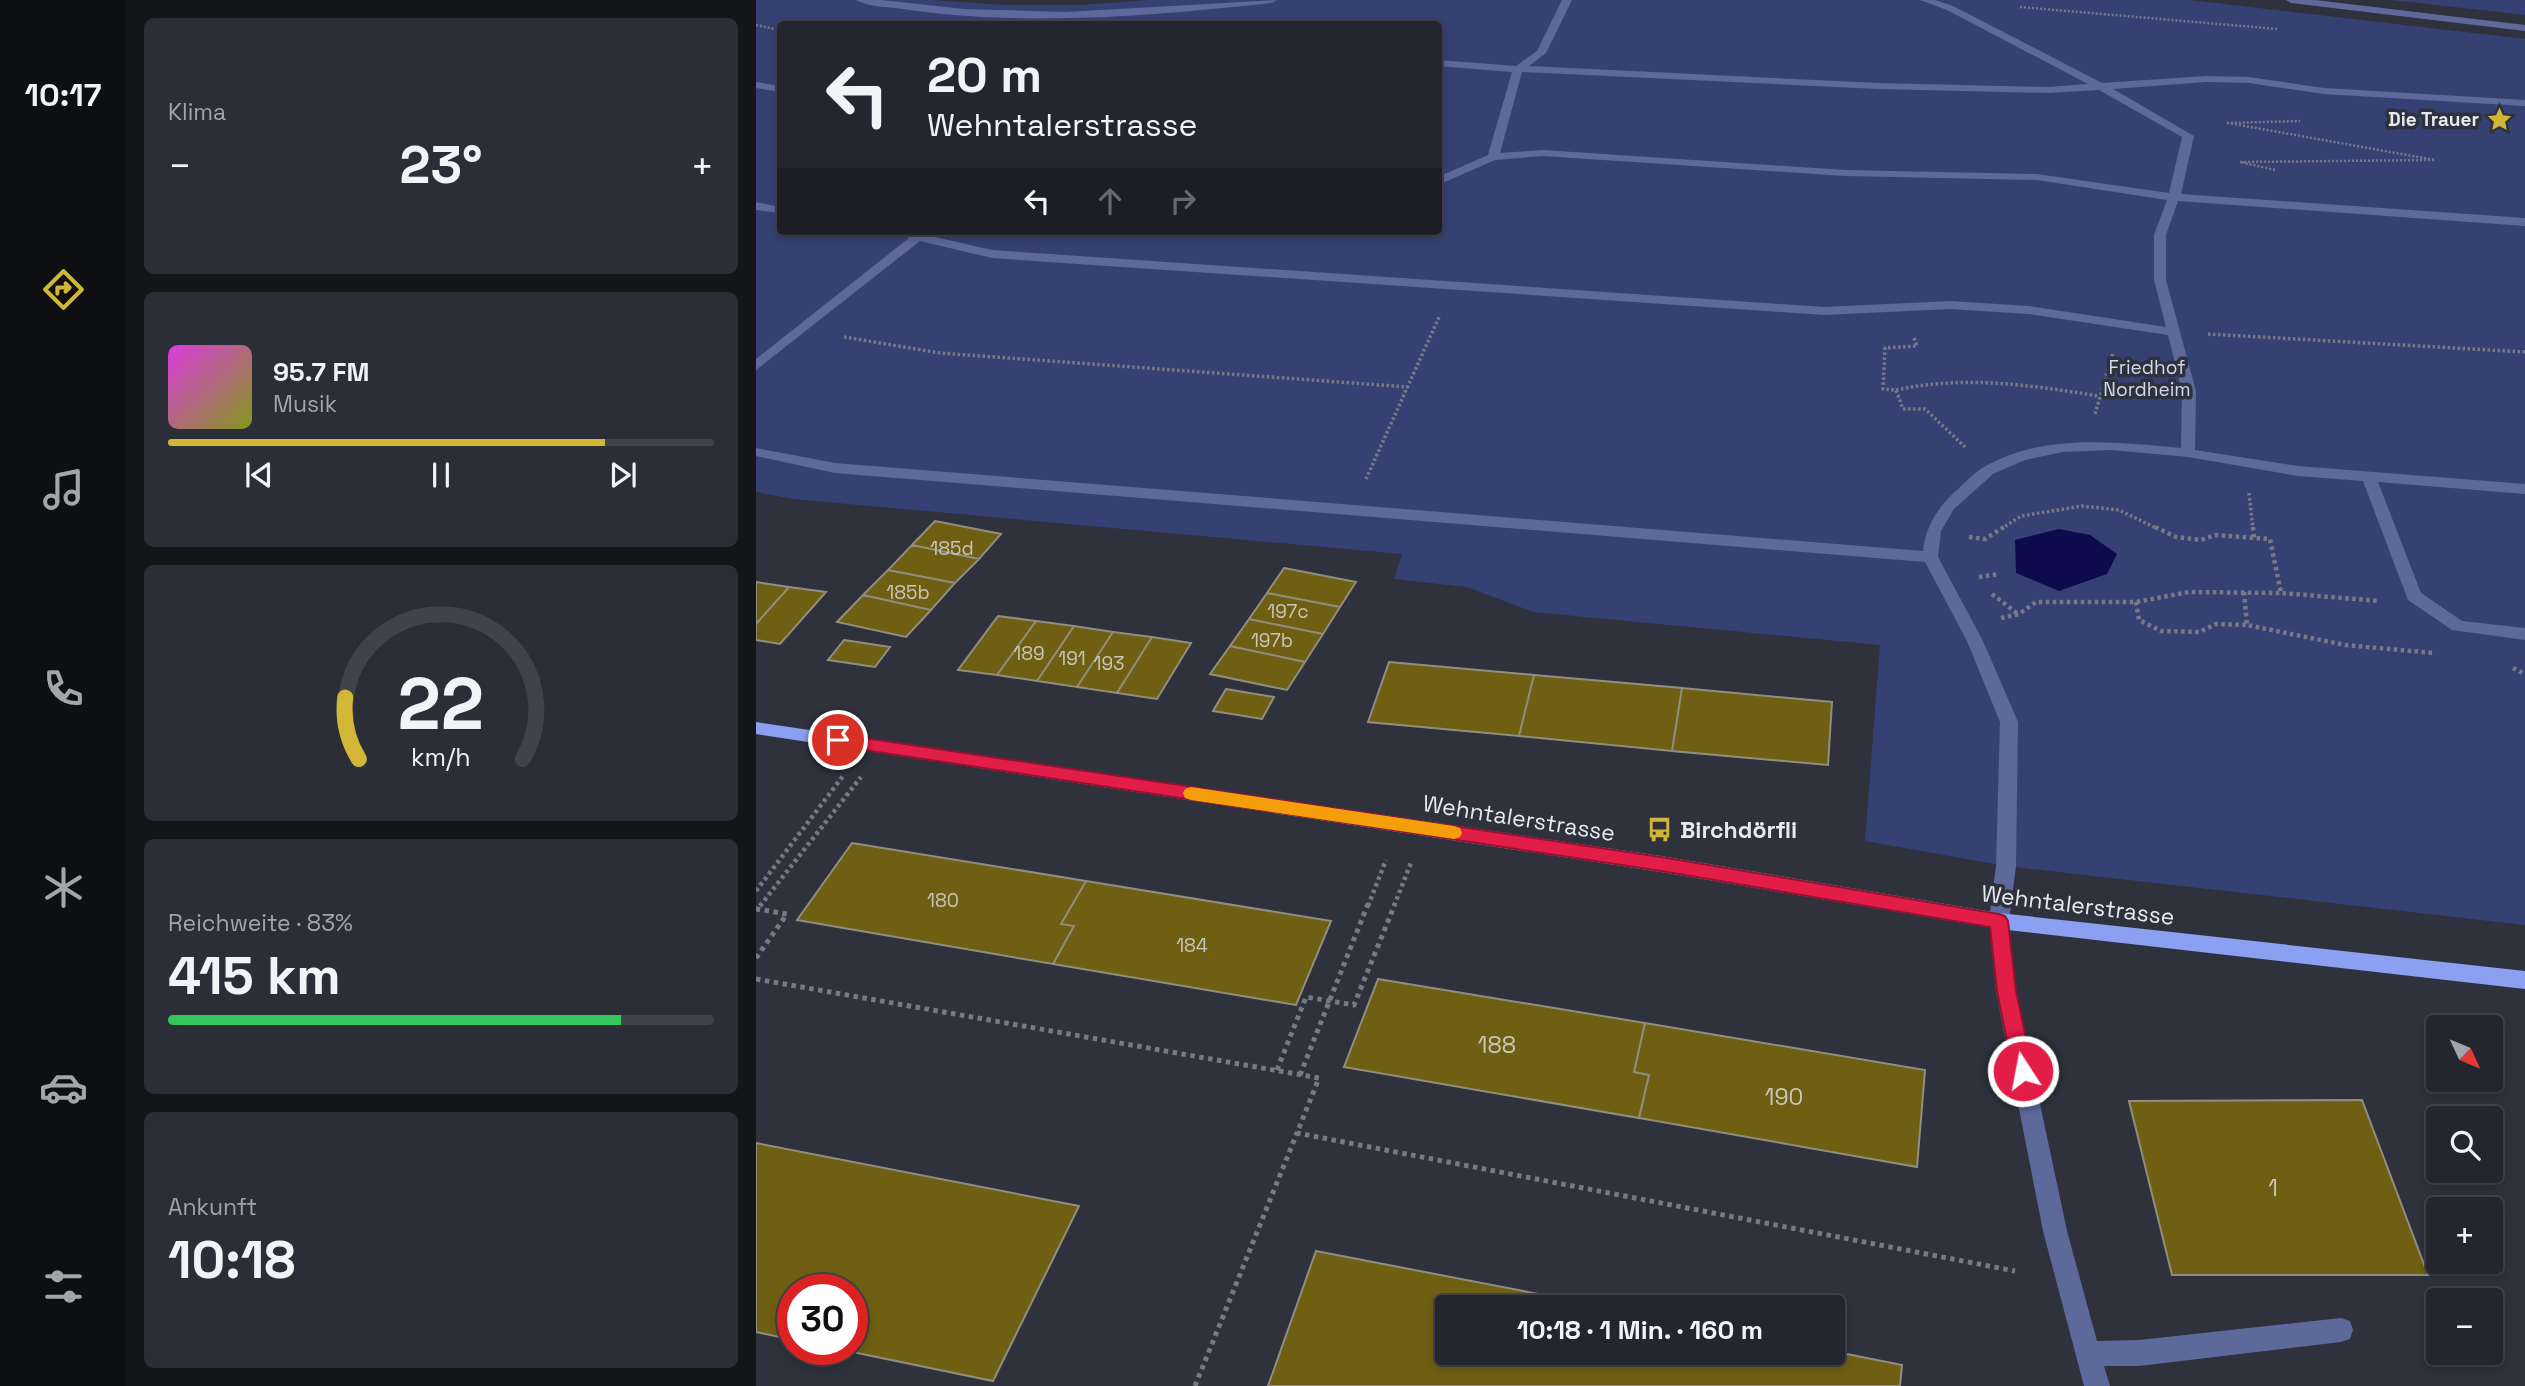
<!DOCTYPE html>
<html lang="de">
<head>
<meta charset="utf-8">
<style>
	:root { --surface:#23262e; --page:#2b2e36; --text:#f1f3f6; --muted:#a3a5aa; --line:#40434a; --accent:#d2b635 }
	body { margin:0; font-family:"Space Grotesk",sans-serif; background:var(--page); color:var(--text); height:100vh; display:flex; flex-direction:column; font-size:26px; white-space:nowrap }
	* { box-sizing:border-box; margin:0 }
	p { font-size:23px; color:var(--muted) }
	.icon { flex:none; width:38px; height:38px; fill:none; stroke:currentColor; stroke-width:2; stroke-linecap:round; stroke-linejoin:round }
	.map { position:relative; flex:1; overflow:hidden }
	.sheet { display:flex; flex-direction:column; gap:18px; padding:18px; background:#131519; width:630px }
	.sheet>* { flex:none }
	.guide { position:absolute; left:21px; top:21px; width:665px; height:214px; border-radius:7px; box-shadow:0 4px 10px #0003,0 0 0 2px var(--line); background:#23262e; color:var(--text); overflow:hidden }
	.needle { width:46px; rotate:134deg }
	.buttons { position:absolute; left:1670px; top:1015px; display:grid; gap:14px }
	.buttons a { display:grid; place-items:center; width:77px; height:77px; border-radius:7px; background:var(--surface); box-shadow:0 4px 10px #0003,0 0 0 2px var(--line); font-size:35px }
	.speed { position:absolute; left:21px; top:1274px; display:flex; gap:14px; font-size:35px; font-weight:700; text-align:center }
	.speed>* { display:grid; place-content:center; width:91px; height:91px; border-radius:50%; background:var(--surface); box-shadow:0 4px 10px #0003,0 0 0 2px var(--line); line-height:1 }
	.speed .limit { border:10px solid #d22; background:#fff; color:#111 }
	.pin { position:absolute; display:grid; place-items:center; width:60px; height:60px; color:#fff; margin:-30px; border:4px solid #fff; border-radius:50%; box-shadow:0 2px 7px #0007 }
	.me { position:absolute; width:77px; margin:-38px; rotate:349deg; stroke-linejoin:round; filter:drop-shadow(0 0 5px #0008) }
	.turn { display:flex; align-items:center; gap:24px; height:147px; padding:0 35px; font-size:32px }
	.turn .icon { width:91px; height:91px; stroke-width:2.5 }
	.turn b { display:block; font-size:49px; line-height:60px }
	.lanes { display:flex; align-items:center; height:66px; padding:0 35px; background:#0003; justify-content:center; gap:35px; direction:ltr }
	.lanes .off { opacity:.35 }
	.big { font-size:52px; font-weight:800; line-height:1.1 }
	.sheet .card { flex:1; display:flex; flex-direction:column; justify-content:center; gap:10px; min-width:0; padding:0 24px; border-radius:10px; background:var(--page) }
	.sheet .dial { align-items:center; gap:0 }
	.dial svg { height:182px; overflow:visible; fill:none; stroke:var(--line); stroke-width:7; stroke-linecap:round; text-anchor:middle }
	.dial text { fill:var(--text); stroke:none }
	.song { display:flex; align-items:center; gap:21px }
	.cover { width:84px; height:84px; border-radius:10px; background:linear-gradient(135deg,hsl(300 70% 55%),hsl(70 70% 35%)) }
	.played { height:7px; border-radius:4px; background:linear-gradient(90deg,var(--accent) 80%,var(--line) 80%) }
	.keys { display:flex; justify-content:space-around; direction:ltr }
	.heat { display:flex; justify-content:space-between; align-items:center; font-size:38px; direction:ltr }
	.charge { height:10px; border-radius:5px; background:linear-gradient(90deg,#34c759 83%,var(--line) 0) }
	.trip { position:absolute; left:679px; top:1295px; width:410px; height:70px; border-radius:7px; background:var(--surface); box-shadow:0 4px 10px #0003,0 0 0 2px var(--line); font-weight:800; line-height:70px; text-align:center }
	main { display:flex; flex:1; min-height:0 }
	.menu { display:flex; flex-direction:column; width:126px; justify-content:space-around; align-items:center; background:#0e0f12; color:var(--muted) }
	.menu .icon { width:49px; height:49px }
	.menu .active { color:var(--accent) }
	.menu b { font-size:32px; color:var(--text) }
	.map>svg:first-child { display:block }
	.green { fill:#364173; fill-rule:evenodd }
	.water { fill:#0d0b4e }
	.building { fill:#6f5f13; stroke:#918e80; stroke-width:2 }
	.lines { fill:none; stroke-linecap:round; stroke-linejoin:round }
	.path-far3 { stroke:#777a84; stroke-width:2.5; stroke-dasharray:2 2; stroke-linecap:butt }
	.path-far2 { stroke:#777a84; stroke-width:3.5; stroke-dasharray:2.5 2.5; stroke-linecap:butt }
	.path-far1 { stroke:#777a84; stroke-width:4.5; stroke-dasharray:3.5 3.5; stroke-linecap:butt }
	.path { stroke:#777a84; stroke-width:5; stroke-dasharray:4.5 4.5; stroke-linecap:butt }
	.minor { fill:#5d699a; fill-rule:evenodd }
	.major { fill:#8ba0f0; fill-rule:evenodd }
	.route { fill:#e11d48; stroke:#92132f; stroke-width:2 }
	.slow { fill:#f59e0b }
	.labels { text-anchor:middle; stroke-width:7; stroke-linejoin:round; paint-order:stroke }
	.far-poi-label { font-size:19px; font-weight:bold; fill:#e7e9f1; stroke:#2f323d; text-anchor:end }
	.far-park-label { font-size:19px; fill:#d3d9ee; stroke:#2f323d }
	.number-label { font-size:19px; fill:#c9c6ba }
	.street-label { font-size:23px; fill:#e7e9f1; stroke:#2f323d }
	.poi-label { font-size:23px; font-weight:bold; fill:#e7e9f1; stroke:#2f323d; text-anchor:start }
	.near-number-label { font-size:23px; fill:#c9c6ba }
</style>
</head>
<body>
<main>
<nav class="menu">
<b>10:17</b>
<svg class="icon active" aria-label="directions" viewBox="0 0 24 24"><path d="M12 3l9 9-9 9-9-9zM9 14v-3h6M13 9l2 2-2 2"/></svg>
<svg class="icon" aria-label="music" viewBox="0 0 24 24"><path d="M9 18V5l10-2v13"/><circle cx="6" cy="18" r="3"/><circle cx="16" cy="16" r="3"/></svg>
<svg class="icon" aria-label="phone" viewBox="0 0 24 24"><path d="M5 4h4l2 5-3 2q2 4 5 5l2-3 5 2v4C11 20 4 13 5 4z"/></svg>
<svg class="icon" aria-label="climate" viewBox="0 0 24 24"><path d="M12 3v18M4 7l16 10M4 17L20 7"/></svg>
<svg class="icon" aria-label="car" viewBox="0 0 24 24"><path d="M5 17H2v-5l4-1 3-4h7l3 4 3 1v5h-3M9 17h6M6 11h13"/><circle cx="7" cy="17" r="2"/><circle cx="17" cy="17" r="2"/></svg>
<svg class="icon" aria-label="filters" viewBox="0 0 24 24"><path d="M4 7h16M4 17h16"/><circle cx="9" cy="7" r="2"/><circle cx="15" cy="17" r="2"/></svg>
</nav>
<section class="sheet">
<div class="card"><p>Klima</p>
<div class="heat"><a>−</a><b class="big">23°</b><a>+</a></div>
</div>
<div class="card">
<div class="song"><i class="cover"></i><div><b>95.7 FM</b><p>Musik</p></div></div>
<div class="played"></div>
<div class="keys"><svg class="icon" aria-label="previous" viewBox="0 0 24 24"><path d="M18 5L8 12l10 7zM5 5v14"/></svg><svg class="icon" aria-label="pause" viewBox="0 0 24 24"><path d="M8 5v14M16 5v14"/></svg><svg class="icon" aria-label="next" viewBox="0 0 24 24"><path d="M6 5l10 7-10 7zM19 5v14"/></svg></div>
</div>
<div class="card dial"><svg viewBox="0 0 100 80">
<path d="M14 69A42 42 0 1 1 86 69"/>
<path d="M14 69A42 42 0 0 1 8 42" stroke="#d2b635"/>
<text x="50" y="56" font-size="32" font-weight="700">22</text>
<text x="50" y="72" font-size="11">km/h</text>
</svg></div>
<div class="card"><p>Reichweite · 83%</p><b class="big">415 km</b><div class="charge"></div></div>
<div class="card"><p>Ankunft</p><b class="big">10:18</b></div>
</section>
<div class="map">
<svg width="1769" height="1386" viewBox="0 0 1769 1386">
	<rect width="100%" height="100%" fill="#2f323d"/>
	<path class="green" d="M0,0H174L249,5H325L393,0H1434L1769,39V925L1250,866L1109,841L1124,645L777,612L711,587L638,579L646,554L37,499L0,492ZM24,24H682V231H24Z
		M1635,0H1769V15Z"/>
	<path class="water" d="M1303,529L1334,535L1361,554L1351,574L1303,591L1260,573L1259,540Z"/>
	<path class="building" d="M179,521L245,534L223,559L156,545Z
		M156,545L223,559L199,583L132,570Z
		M528,568L600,582L584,607L511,593Z
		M132,570L199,583L175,610L107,595Z
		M0,582L33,587L0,624Z
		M33,587L70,592L24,644L0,640V624Z
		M511,593L584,607L567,634L493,619Z
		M107,595L175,610L150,637L81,622Z
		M242,616L280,621L241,675L202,670Z
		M493,619L567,634L549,662L474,646Z
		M280,621L318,626L281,681L241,675Z
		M318,626L357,632L321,687L281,681Z
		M357,632L396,637L361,693L321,687Z
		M396,637L435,643L401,699L361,693Z
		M88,640L134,647L119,667L72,660Z
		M474,646L549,662L531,690L454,674Z
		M633,662L778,675L763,736L612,722Z
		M778,675L926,688L916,751L763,736Z
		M926,688L1076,702L1072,765L916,751Z
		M470,689L518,697L506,719L457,711Z
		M96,843L330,881L305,924L318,926L297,964L41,920Z
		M330,881L575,921L540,1005L297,964L318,926L305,924Z
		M622,979L889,1023L878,1072L893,1075L883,1118L588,1067Z
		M889,1023L1169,1070L1161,1167L883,1118L893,1075L878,1072Z
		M1606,1100L1672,1275H1416L1373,1101Z
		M0,1143L323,1206L237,1381L82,1349H96V1290H37V1340L0,1332Z
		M560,1251L850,1307H691V1353L1076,1351L1146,1365L1144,1386H512Z"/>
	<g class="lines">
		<path class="path-far3" d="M1264,7L1521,29
			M0,25L24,30
			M1519,170L1484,162L1679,160L1472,123L1544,121"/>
		<path class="path-far2" d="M1452,334L1769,352
			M88,337L184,353L652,387
			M1158,338L1161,346L1129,348L1127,389L1140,390L1147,409H1169L1209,447
			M1140,390C1208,375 1274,385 1342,396
			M1339,414L1357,353
			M610,479L684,315
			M1493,493L1497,529
			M1245,529L1265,516L1326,506L1363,510L1402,529"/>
		<path class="path-far1" d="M1399,527L1420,537L1445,540L1459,535L1514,539L1525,593L1624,601
			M1497,527L1498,538
			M1213,537L1229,539L1248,527
			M1223,577L1243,574
			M1488,592L1491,625L1589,645L1678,653
			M1236,594L1262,614
			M1380,602L1383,620L1405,631L1443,632L1460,624L1491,625
			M1245,618L1263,614L1280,602H1380L1433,592L1525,593
			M1757,668L1769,674
			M0,891L87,776
			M4,906L105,777
			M612,906L630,860
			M638,906L655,863"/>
		<path class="path" d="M0,911L5,904
			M0,958L31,914L1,909
			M0,979L563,1078L541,1133L1259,1271
			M521,1070L550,997L598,1005L639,904
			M544,1075L612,904
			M439,1386L541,1133"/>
		<path class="minor" d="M100,0H125L208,9L310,12L521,0L516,3C394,16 269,27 147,9C133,7 112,7 100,0Z
			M806,0H816L790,53L773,66L1122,83L1292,87L1332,84L1191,10L1164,0H1179L1197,6L1346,83L1450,76L1493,77L1568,88L1769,100V106L1568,94L1493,83L1450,82L1357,89L1438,136L1425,194L1769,218V226L1422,201L1410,235V280L1440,391L1439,450L1542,466L1769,484V494L1622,482L1665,593L1706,621L1769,628V640L1696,630L1652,600L1607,481L1542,476L1432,457L1355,450L1307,452L1269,460L1237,474L1198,509L1185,531L1182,557L1227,641L1262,722L1260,866L1253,921L1260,991L1311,1231L1341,1341L1383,1340L1585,1318L1594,1321L1597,1330L1594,1339L1585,1342L1383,1366H1348L1354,1386H1328L1287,1231L1240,991L1233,921L1240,866L1244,722L1211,641L1169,562L79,473L0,456V448L79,463L1167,551C1170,524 1183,506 1203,488C1211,481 1219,472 1228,467C1287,433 1360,442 1425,448L1426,391L1412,335L1273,314L1194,309L1068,315L236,258L164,241L0,370V359L153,238L137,231L163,233L198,231L179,237L236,250L1068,307L1194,301L1273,306L1410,327L1398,280V235L1411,200L1281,180L1089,176L787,156L739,160L682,185V177L732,155L756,72L682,66V60L760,66L781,51ZM766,72L1122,89L1292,93L1343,90L1426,137L1413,193L1281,174L1089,170L787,150L744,153Z
			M1530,0H1559L1769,25V31L1535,3Z
			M0,82L24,86V92L0,88Z
			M0,202L24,207V213L0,210Z"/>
		<path class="major" d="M0,722L905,856L1243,913L1769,971V989L1243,929L905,872L0,734Z"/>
	</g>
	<path class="route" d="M82,734L905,857L1243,914L1249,916L1252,921L1260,991L1277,1071L1274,1077L1267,1080L1260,1077L1257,1071L1241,991L1234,927L905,871L82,746L74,740Z"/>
	<path class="slow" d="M435,787L698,826L704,828L706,833L704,837L698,839L435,800L429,798L427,793L429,789Z"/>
	<defs>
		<symbol id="sight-bare" viewBox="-9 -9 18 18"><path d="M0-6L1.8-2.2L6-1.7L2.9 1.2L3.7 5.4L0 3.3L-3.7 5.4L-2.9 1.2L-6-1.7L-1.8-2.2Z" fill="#d2b635" stroke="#2f323d" stroke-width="2.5" paint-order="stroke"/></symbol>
		<symbol id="bus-bare" viewBox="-9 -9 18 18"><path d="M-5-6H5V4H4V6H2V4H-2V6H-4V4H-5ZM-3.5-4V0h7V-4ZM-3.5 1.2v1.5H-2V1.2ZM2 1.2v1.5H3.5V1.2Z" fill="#d2b635" stroke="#2f323d" stroke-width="2.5" paint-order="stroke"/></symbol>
	</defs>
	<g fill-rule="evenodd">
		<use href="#sight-bare" x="1726" y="102" width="35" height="35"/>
		<use href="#bus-bare" x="886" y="812" width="35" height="35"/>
	</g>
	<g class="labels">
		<g class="far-poi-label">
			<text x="1723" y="126">Die Trauer</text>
		</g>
		<g class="far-park-label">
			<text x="1391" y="374">Friedhof<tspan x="1391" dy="22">Nordheim</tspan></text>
		</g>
		<g class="number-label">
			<text x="196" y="555">185d</text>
			<text x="152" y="599">185b</text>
			<text x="532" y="618">197c</text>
			<text x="516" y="647">197b</text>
			<text x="273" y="660">189</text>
			<text x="316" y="665">191</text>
			<text x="353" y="670">193</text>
			<text x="187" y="907">180</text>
			<text x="436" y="952">184</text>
		</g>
		<g class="street-label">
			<text transform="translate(763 818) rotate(9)" y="8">Wehntalerstrasse</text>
			<text transform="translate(1322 905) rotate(7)" y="8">Wehntalerstrasse</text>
		</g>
		<g class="poi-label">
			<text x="924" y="838">Birchdörfli</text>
		</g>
		<g class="near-number-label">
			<text x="741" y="1053">188</text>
			<text x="1028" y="1105">190</text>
			<text x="1517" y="1196">1</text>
		</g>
	</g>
</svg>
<div class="buttons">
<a><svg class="needle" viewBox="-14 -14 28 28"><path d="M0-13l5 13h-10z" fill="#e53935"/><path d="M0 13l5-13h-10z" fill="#a3a5aa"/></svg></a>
<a><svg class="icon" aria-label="search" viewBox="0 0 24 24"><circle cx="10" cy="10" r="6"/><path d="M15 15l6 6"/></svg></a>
<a>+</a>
<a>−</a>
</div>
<div class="speed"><div class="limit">30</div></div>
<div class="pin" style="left:82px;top:740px;background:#d93025"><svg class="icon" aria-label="arrive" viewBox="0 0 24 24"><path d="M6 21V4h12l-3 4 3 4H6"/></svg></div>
<svg class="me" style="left:1267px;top:1071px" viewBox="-20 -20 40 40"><circle r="17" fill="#e11d48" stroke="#fff" stroke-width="3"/><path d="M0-11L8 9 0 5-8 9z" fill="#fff"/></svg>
<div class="trip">10:18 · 1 Min. · 160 m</div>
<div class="guide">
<div class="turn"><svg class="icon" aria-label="left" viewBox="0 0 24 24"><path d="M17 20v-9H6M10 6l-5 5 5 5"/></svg><div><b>20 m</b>Wehntalerstrasse</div></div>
<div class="lanes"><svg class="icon" aria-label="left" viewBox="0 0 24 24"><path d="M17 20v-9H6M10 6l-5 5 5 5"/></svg><svg class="icon off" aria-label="ahead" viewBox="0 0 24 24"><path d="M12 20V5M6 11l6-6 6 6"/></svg><svg class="icon off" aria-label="right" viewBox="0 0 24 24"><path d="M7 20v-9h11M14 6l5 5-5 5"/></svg></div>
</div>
</div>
</main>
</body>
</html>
